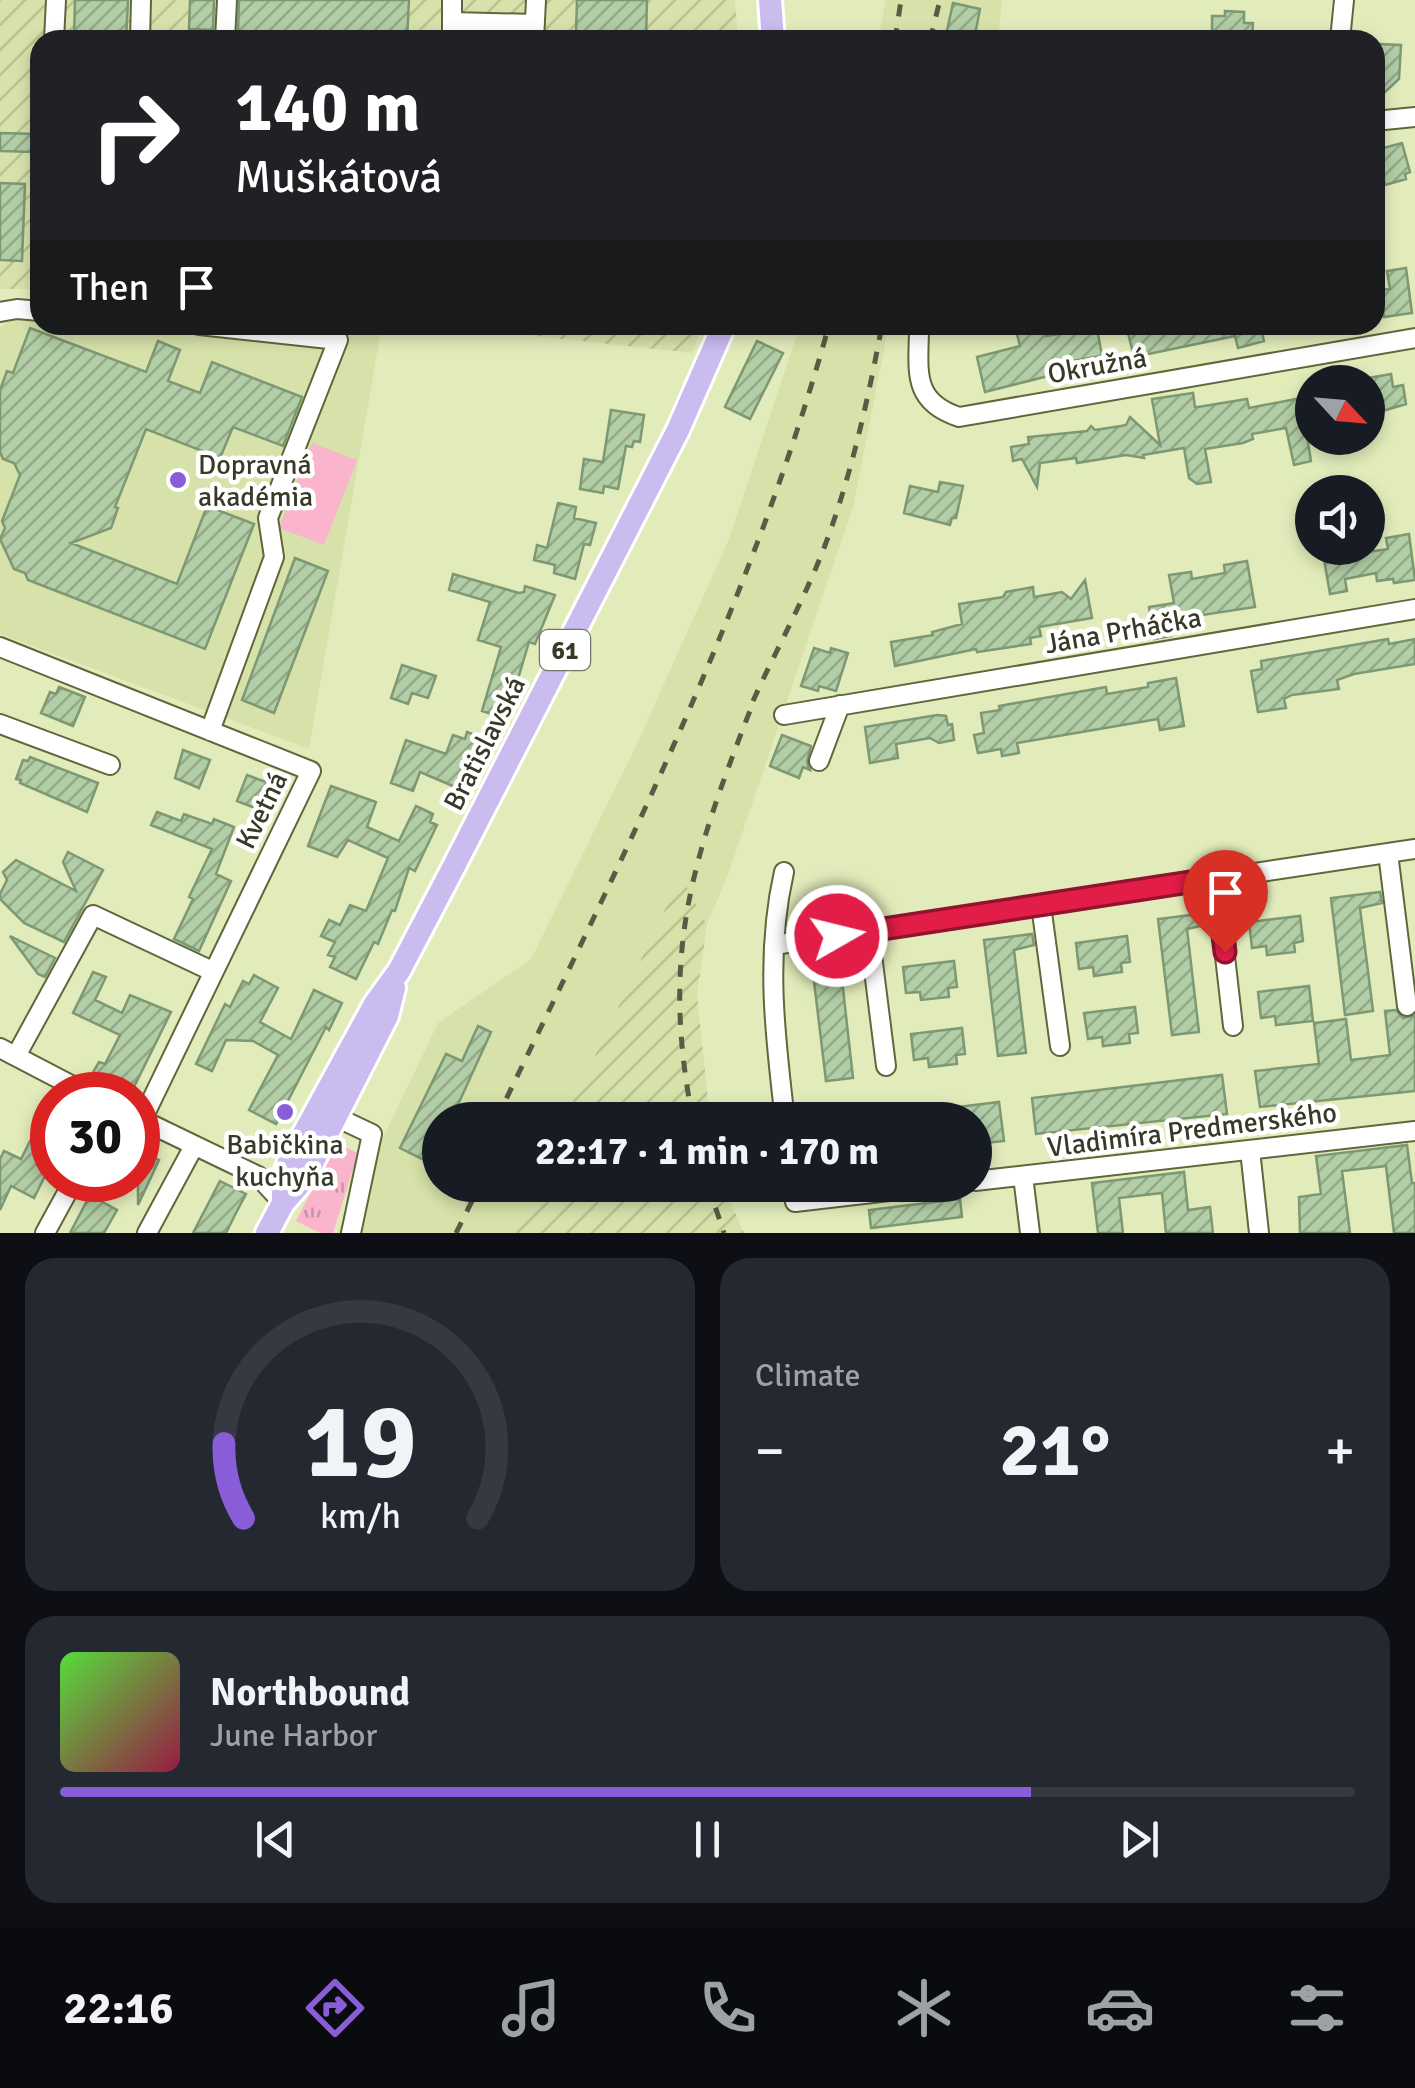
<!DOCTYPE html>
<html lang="en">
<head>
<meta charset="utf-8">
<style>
	:root { --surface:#171b24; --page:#242831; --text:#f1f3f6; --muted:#9ea1a6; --line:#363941; --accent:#885dd7 }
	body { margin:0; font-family:Signika,sans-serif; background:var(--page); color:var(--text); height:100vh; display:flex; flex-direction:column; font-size:38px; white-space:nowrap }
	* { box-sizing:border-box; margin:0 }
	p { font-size:32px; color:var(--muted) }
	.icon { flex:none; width:55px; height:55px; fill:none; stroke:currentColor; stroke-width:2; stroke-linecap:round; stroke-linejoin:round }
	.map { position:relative; height:1233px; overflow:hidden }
	.drawer { display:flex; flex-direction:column; gap:25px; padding:25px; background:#0d0f14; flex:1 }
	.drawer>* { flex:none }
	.hud { position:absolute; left:30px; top:30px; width:1355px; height:305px; border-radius:30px; box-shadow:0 5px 15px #0003; background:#202124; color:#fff; overflow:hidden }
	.needle { width:65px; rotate:116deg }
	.tools { position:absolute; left:1295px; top:365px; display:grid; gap:20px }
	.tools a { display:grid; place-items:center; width:90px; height:90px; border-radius:50%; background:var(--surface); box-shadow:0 5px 15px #0003; font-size:50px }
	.speed { position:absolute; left:30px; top:1072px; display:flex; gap:20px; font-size:50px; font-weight:700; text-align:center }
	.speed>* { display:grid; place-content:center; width:130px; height:130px; border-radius:50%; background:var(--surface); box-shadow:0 5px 15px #0003; line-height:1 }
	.speed .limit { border:15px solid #d22; background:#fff; color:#111 }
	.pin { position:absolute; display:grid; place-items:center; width:85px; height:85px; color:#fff; margin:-102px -42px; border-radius:50% 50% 50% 0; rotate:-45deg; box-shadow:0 0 10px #0007 }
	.pin .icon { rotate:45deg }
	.me { position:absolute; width:110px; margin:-55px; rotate:82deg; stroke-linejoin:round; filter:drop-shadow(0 0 8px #0008) }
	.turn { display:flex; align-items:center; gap:35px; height:210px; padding:0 40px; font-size:45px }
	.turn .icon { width:130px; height:130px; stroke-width:2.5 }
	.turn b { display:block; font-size:70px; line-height:85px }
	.then { display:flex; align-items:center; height:95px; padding:0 40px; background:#0003; gap:20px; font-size:38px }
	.big { font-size:75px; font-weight:700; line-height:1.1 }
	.drawer .card { flex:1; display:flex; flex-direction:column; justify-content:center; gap:15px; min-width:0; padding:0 35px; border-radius:30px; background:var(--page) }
	.drawer .dial { align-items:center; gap:0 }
	.dial svg { height:260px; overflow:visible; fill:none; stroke:var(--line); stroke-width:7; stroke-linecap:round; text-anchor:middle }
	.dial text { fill:var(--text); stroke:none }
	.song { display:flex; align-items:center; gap:30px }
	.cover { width:120px; height:120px; border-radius:15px; background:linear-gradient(135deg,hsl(110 70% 55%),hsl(340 70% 35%)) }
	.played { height:10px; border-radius:5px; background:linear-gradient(90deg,var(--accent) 75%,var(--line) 75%) }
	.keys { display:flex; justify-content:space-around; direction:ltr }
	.heat { display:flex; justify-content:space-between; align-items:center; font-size:55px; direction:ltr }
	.drawer .tiles { flex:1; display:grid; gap:25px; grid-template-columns:1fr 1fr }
	.card:last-child { grid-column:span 2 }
	.trip { position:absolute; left:422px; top:1102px; width:570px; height:100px; border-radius:50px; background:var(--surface); box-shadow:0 5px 15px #0003; font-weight:700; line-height:100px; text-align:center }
	.tab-bar { display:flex; height:160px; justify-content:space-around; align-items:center; background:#090b0e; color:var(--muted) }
	.tab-bar .icon { width:70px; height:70px }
	.tab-bar .on { color:var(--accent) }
	.tab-bar b { font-size:45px; color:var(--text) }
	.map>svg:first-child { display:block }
	.built { fill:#d7e2aa }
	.industrial { fill:url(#industrial-furrows) }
	.grass { fill:url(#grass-tufts) }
	.garden { fill:#fab4cc }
	.building { fill:url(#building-hatch); stroke:#7d9872; stroke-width:2.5 }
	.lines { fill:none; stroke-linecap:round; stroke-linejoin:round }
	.minor-casing { stroke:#5f673b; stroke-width:22 }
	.major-casing { stroke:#fff; stroke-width:28 }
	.minor { stroke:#fff; stroke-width:18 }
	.major { stroke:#cbbcf0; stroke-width:22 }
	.rail { stroke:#585c44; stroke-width:5; stroke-dasharray:12 12; stroke-linecap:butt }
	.route-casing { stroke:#92132f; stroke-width:25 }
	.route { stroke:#e11d48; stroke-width:18 }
	.poi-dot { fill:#885dd7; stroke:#fff; stroke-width:4 }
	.labels { text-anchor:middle; stroke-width:9; stroke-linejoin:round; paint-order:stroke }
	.shield { fill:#fff; stroke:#737568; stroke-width:2.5 }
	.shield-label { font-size:25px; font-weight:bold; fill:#373a27 }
	.street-label { font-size:28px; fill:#373a27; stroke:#fff }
	.poi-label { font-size:28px; fill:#373a27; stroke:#fff; text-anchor:start }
</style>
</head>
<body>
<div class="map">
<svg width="1415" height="1233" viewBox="0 0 1415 1233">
	<defs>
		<pattern id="industrial-furrows" width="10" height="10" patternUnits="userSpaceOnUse" patternTransform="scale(2.5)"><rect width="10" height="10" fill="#d7e2aa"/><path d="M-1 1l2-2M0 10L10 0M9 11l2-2" fill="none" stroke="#b9c392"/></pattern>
		<pattern id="grass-tufts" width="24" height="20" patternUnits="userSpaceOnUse" patternTransform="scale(2.5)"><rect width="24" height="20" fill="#fab4cc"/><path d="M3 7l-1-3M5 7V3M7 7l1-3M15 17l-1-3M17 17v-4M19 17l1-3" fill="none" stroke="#cb93a6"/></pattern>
		<pattern id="building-hatch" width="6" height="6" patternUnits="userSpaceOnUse" patternTransform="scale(2.5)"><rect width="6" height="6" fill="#b2cea6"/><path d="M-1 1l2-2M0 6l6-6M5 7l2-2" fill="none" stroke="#92a887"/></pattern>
	</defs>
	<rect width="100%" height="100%" fill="#e2ecbb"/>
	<path class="built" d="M886,0H1002L998,40H878Z
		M33,289H40V325H382L309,749L0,634V327L13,318L31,317Z
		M800,325H889L853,507L729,872L707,925L681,877L564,1120H440V1185H533L510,1233H337L438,1023L531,959L636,746L729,539Z"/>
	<path class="industrial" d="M0,0H735L738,40H40V289H0Z
		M434,325H703L692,353Z
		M681,876L707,925L697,995L710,1120H564Z
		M533,1185H723L744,1233H510Z"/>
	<path class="grass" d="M336,1143L358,1153L333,1233H320L296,1221Z"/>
	<path class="garden" d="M312,443L357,460L324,545L279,528Z"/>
	<path class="building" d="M75,0H128L126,40H74Z
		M190,0H214L213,30L189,29Z
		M239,0H409L407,40H301V32L238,31Z
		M577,0H647L646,40H616V34L576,33Z
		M953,3L980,9L974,40H945Z
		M1225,11L1244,12V23H1253L1252,40H1212V16H1225Z
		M1378,44L1401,45L1399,79L1383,94L1375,84Z
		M0,133L37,134L36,152L0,151Z
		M1402,143L1410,172L1405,174L1406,179L1385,185L1376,150Z
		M0,183L25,184L22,261L0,260Z
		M1406,268L1412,313L1384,317L1380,290L1390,289L1387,271Z
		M1126,325H1260L1264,341L1238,348L1235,336L1134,357Z
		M30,328L146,372L158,341L180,350L168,381L200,393L212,362L302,397L283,446L233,427L220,458L146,429L115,507L118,508L111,528L71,543L177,584L207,506L254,524L205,649L28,580L25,573L14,569L0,539L5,528L2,521L20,475L14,463L3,459L0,452V390L7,371L13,373Z
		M1097,328L1102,356L1053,364L1056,374L985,392L977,357L1020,346L1017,334L1036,329L1037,334L1045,332L1046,336Z
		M757,341L783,353L750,419L725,407Z
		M1391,374L1393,387L1403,385L1406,404L1386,410H1369L1368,378Z
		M1193,393L1195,407H1198L1247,399L1249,408L1301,398L1311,461L1294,465L1286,428L1252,434L1253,439L1243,443L1205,449L1211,482L1197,484L1189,478L1184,448L1143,455L1144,458L1126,455L1077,463L1076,458L1040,463L1037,487L1022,459L1013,461L1011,447L1029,444L1028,437L1087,431L1091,426L1095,430L1121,426L1126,425L1130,417L1160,445L1152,399Z
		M611,410L644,415L640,442L634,441L632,447L626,446L618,489L604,486L603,493L580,489L584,459L603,462Z
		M940,482L963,486L956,518H952L950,525L904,513L910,486L938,492Z
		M558,503L576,507L574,518L596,523L590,545L584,544L575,579L554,573L555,565L534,560L537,545L547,548Z
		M1409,534L1415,580L1394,583L1393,579L1377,581L1376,573L1345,579L1347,591L1330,594L1322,548H1354L1355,554L1388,549L1386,538Z
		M295,558L328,571L274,713L242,700Z
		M1247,561L1255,607L1169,620L1171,636L1154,639L1149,607L1174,603L1169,575L1191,572L1192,579L1225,573L1224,565Z
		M453,574L519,593L524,592L525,586L555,595L535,644L529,642L517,682L512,680L500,717L482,711L501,647L478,640L490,602L449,590Z
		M1085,580L1092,618L1039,627L1041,636L1030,638L1031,644L977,652L976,649L895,666L891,642L933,635L932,632L962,624L959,604L1003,597L1006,592L1033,587L1034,597L1062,592L1071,599Z
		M1388,639L1389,644L1415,639V664L1354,674L1337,680L1339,689L1292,695L1284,699L1286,708L1258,712L1251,671L1262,669L1261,661Z
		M814,648L830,653L831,648L848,653L836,691L819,686L818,691L801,686Z
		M402,665L436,676L428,698L412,693L408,704L391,698Z
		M1176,678L1184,726L1160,730L1158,719L1017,743L1019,753L1002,756L1001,749L978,753L974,735L984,733L981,713L1000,710L999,706L1106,687L1107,694L1148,687V683Z
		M59,687L85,697L73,726L41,713L50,692L56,694Z
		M937,715L946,716L948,725L952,724L954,740L939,743L930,738L896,744L898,758L870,763L865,727Z
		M467,732L486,739L467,792L420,772L413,791L391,783L406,740L446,754L453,735L465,739Z
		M782,735L811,746L807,762L810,770L803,767L799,778L770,766Z
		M183,750L210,760L199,788L175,778Z
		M30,757L98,783L87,812L20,783L21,780L16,779L23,760L28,761Z
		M247,775L274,785L263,811L237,801Z
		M331,786L376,802L367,827L399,841L416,806L433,814L430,822L437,825L415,871L409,868L395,911L392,910L378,944L374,942L356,979L330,967L335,957L328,955L335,942L321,936L329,920L340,925L350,905L366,911L388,858L348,840L337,857L308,846Z
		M157,812L181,821L184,814L212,824L214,819L234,827L216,874L231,881L199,951L174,939L193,899L189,897L212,849L151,825Z
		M68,852L103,870L64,942L24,923L0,899V894L7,880L3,872L16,860L76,891L63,862Z
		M1380,892L1382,903L1360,908L1373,1011L1345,1015L1331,898Z
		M1207,913L1209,924L1187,929L1199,1032L1172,1035L1158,919Z
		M1300,916L1303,941L1294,943L1295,952L1267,955L1266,946L1252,948L1249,922Z
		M1032,934L1034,945L1014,950L1026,1053L998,1056L984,940Z
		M10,936L55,958L45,977L38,974Z
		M1127,936L1130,962L1121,963L1122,972L1094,976L1093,967L1079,969L1076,943Z
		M954,961L957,987L948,988L949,997L921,1000L920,992L906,993L903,967Z
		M840,962L853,1078L826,1081L812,965Z
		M93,972L106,977L95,1000L122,1013L130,995L171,1012L131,1093L92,1074L99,1062L105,1064L120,1035L73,1013Z
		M254,975L278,988L260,1022L291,1039L314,990L342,1003L329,1030L326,1027L276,1124L249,1110L278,1055L253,1041L226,1040L212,1071L196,1064L225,1004L230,1007L243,981L249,984Z
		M1309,986L1313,1021L1276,1025L1275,1016L1261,1018L1258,992Z
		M1135,1007L1138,1033L1129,1034L1130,1043L1103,1046L1102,1037L1088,1039L1084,1013Z
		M1396,1010L1403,1018L1415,1015V1091L1260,1107L1255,1071L1319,1064L1314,1023L1346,1019L1351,1060L1390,1055L1385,1011Z
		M478,1026L491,1032L451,1120H440V1142L430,1163L400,1148L446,1054L462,1061Z
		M962,1028L965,1054L956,1055L957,1064L929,1067L928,1058L914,1060L911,1034Z
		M1222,1075L1227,1114L1036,1134L1032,1098Z
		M52,1097V1160L47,1172L34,1198L11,1186L0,1210V1159L4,1151L21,1159Z
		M999,1102L1004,1141L975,1144V1120H934L933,1110Z
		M1407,1145L1412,1183H1415V1233H1394L1386,1166L1342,1171L1350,1233H1300L1299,1197L1321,1194L1316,1156Z
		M138,1150L159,1160L138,1205Z
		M1184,1172L1188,1210L1210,1207L1213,1233H1166L1162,1193L1119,1198L1123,1233H1098L1092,1183Z
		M220,1181L246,1194L237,1211L226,1233H193Z
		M90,1195L117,1210L104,1233H70Z
		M960,1199L962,1217L871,1228L869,1210Z"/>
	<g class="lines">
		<defs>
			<path id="minor" d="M452,22L535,24
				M54,40L56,0
				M140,40L141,0
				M225,40L227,0
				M452,40V0
				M534,40L536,0
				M1340,40L1344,0
				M1375,121L1415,117
				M0,312L17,309L40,311
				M199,325L338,340L268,518L274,557L210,731
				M919,325C919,369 910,401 959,417L1415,338
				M0,647L311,771L142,1120
				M784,715L1415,609
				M0,724L110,765
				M819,761L840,705
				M1388,853L1407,1006
				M784,872C765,955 775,1036 785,1120
				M1216,878L1233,1026
				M1041,905L1060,1046
				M869,931L886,1066
				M774,945L1415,849
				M0,1048L90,1095
				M16,1056L93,915L212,971
				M336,1117L372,1134L351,1233
				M138,1118L258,1176L283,1203
				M1250,1150L1259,1233
				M1023,1176L1030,1233
				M975,1181L1415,1131
				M793,1185L795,1202L941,1185
				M45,1233L74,1180
				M147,1233L194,1146"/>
			<path id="major" d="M770,0L773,40
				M283,1203V1179L290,1159L375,1004L399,971L452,870L678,430L724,325
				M267,1233L283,1203L304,1179L387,1016L394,988"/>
		</defs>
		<use href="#minor" class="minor-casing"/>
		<use href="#major" class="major-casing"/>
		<use href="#minor" class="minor"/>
		<use href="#major" class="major"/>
		<path class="rail" d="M895,40L901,0
			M930,40L940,0
			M753,701C776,650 804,600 824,548C851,477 868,400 882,325
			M496,1120C621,861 752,603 829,325
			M693,1120C660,954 692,860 751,708
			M708,1185L724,1233
			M456,1233L480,1185"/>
	</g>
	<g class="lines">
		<defs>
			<path id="route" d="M837,936L1216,878L1225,952"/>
		</defs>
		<use href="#route" class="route-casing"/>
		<use href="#route" class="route"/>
	</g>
	<g class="poi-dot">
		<circle cx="178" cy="480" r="10"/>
		<circle cx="285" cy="1112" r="10"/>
	</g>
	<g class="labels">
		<rect class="shield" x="540" y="630" width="50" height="40" rx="8"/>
		<g class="shield-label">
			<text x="565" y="659">61</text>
		</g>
		<g class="street-label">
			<text transform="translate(1097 365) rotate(-10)" y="10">Okružná</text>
			<text transform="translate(1123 630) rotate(-10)" y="10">Jána Prháčka</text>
			<text transform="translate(484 743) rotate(-63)" y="10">Bratislavská</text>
			<text transform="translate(261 810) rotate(-64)" y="10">Kvetná</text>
			<text transform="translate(1192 1129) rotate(-7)" y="10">Vladimíra Predmerského</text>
		</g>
		<g class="poi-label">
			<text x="198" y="474">Dopravná<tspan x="198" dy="32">akadémia</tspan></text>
			<text x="285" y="1154" text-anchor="middle">Babičkina<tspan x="285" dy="32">kuchyňa</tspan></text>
		</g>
	</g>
</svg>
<div class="tools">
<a><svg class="needle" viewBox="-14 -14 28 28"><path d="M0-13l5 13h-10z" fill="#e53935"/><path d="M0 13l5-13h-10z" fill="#9ea1a6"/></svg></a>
<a><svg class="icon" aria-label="sound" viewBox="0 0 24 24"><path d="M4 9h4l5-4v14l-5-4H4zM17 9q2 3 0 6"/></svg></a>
</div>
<div class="speed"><div class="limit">30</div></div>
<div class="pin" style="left:1225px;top:952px;background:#d93025"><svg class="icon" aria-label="arrive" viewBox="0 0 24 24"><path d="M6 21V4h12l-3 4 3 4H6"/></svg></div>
<svg class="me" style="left:837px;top:936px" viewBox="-20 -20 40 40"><circle r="17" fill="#e11d48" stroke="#fff" stroke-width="3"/><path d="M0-11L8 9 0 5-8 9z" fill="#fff"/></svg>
<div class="trip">22:17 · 1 min · 170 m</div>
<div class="hud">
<div class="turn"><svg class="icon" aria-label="right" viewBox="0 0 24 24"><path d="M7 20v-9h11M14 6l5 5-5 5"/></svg><div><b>140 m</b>Muškátová</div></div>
<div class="then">Then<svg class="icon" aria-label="arrive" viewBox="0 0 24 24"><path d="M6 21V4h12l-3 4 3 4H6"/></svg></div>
</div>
</div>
<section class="drawer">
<div class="tiles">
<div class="card dial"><svg viewBox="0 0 100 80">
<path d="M14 69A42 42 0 1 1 86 69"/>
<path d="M14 69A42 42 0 0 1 8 46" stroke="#885dd7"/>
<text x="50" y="56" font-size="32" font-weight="700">19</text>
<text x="50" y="72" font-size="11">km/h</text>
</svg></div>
<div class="card"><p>Climate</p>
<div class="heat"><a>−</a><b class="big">21°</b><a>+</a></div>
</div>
<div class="card">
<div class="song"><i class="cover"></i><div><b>Northbound</b><p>June Harbor</p></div></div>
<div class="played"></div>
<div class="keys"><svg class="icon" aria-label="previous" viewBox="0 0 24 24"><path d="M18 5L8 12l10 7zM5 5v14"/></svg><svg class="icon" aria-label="pause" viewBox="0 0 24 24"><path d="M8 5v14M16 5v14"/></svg><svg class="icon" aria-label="next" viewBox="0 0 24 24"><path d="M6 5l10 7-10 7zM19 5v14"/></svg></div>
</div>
</div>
</section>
<nav class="tab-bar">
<b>22:16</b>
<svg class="icon on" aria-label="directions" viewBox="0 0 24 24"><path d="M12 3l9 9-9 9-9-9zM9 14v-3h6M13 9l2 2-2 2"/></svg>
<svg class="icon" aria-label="music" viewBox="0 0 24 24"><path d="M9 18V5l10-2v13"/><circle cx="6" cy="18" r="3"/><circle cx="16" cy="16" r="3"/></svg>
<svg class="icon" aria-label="phone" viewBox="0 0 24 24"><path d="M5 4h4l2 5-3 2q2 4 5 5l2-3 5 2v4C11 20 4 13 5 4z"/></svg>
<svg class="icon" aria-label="climate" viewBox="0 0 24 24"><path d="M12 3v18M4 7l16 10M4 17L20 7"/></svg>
<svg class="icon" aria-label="car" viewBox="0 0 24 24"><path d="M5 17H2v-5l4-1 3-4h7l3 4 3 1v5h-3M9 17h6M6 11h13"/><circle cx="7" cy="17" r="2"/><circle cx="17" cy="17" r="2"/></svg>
<svg class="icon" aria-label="filters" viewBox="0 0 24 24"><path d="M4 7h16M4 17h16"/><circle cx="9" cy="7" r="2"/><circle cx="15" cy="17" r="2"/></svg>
</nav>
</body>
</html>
